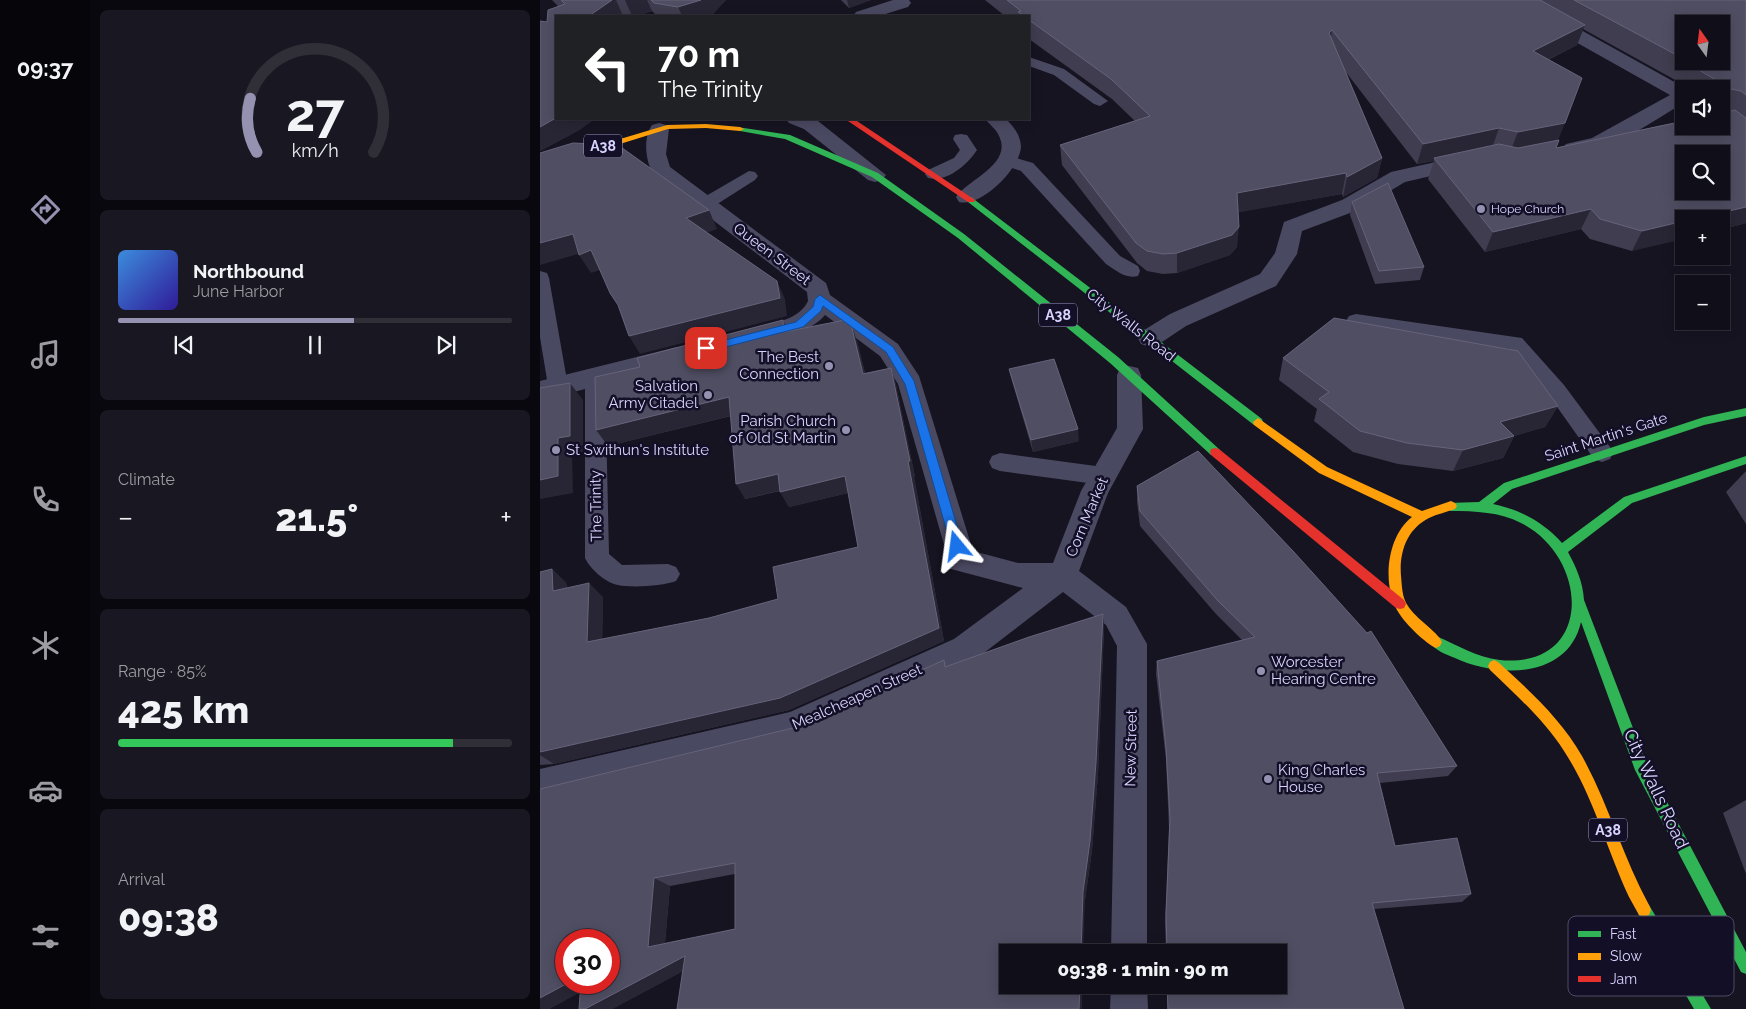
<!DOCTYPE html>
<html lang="en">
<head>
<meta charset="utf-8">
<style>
	:root { --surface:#100f19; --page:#191822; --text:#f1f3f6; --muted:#9c9ca2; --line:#302f38; --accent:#9591b1 }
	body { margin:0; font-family:Raleway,sans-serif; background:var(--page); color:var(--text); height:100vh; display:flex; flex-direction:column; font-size:19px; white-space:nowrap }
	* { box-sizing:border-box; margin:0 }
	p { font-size:16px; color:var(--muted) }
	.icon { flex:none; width:28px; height:28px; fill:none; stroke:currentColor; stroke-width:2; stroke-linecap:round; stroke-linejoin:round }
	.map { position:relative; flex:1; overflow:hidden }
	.details { display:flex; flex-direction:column; gap:10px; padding:10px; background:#09080e; width:450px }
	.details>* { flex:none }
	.top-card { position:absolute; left:15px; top:15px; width:475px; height:105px; border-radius:0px; box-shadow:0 2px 12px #0003,0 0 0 1px var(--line); background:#202124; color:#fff; overflow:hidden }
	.needle { width:32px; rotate:346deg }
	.buttons { position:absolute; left:1135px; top:15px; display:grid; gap:10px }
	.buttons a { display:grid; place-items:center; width:55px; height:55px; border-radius:0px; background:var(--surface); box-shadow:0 2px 12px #0003,0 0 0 1px var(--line); font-size:25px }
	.speed { position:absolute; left:15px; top:929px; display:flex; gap:10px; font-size:25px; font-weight:700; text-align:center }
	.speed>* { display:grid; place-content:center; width:65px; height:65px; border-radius:50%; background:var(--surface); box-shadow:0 2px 12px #0003,0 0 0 1px var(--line); line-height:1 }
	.speed .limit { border:8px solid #d22; background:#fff; color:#111 }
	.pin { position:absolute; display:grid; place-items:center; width:42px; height:42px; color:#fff; margin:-21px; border-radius:10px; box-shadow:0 2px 8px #0006 }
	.me { position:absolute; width:55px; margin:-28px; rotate:344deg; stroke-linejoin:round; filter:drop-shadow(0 0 4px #0008) }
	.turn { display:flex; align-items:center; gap:18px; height:105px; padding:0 20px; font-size:22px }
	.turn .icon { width:65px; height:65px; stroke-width:2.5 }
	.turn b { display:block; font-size:35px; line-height:42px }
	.big { font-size:38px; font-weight:800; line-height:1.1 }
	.details .widget { flex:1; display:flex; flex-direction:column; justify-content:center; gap:8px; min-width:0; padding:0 18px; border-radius:8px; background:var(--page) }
	.details .dial { align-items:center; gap:0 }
	.dial svg { height:130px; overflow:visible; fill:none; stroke:var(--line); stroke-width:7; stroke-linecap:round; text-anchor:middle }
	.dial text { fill:var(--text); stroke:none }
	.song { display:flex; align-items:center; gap:15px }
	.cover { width:60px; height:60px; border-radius:8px; background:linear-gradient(135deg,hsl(210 70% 55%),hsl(250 70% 35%)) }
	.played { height:5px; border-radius:2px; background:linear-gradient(90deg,var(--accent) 60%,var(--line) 60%) }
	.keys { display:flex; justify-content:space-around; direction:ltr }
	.heat { display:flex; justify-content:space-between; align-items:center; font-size:28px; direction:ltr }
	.charge { height:8px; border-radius:4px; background:linear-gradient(90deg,#34c759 85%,var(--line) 0) }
	.trip { position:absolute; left:459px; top:944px; width:288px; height:50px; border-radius:0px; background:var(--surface); box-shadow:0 2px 12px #0003,0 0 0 1px var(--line); font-weight:800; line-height:50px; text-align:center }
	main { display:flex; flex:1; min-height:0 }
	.tabs { display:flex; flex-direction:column; width:90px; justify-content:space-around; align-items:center; background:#06060a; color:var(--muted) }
	.tabs .icon { width:35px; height:35px }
	.tabs .on { color:var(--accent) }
	.tabs b { font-size:22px; color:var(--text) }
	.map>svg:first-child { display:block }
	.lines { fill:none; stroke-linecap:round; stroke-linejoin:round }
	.lane { fill:#4a4962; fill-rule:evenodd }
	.street { fill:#4a4962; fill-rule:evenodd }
	.fast { fill:#30b455; fill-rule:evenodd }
	.slow { fill:#ff9f0a; fill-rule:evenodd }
	.jam { fill:#e5322d; fill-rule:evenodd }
	.wall { fill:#403d50; fill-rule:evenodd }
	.shaded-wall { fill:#282635 }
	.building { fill:#504e63; stroke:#66637b; fill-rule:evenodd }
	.route { fill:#1a73e8; stroke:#114b97 }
	.poi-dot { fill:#9591b1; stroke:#130f26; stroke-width:2 }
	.labels { text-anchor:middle; stroke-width:5; stroke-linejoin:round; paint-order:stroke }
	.far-poi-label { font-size:12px; fill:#d9d4ff; stroke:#130f26; text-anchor:start }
	.shield { fill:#130f26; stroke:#9e99be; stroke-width:1 }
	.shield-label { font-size:14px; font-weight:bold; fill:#d9d4ff }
	.street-label { font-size:15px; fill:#d9d4ff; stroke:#130f26 }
	.poi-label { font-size:15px; fill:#d9d4ff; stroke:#130f26; text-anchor:end }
	.near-street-label { font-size:18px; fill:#d9d4ff; stroke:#130f26 }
	.key { fill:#130f26; stroke:#4e4a67; stroke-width:1 }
	.key-label { font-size:14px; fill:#d9d4ff }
</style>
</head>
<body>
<main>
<nav class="tabs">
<b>09:37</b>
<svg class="icon on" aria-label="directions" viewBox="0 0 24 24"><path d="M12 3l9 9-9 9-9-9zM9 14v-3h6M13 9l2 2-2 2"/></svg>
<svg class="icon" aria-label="music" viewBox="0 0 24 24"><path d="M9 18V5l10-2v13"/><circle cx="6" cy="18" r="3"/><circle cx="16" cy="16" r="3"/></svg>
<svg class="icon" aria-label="phone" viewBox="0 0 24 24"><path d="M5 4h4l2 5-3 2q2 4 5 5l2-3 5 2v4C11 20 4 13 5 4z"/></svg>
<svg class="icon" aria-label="climate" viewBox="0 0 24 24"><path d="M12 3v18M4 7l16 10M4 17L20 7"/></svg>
<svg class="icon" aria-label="car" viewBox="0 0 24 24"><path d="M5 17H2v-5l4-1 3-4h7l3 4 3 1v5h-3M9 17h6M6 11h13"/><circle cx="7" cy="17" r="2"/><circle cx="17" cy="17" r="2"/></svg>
<svg class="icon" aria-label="filters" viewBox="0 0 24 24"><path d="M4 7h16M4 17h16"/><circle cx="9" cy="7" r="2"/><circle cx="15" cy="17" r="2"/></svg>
</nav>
<section class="details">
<div class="widget dial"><svg viewBox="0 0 100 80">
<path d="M14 69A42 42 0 1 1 86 69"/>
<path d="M14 69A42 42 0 0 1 10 36" stroke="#9591b1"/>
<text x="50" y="56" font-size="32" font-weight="700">27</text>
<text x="50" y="72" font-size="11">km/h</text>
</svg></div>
<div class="widget">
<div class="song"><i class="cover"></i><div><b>Northbound</b><p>June Harbor</p></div></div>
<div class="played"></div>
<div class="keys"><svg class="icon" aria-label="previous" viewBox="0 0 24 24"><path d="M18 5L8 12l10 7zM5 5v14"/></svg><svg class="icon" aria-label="pause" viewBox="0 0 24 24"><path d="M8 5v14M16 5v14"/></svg><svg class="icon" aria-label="next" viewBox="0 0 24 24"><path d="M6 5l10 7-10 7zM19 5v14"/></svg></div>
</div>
<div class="widget"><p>Climate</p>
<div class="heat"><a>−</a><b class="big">21.5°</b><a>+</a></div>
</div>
<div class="widget"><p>Range · 85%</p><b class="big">425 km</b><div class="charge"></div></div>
<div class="widget"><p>Arrival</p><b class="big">09:38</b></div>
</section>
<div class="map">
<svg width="1206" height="1009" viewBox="0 0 1206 1009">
	<rect width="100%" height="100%" fill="#161421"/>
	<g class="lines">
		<path class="lane" d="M489,57L524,69L568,101L560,106L554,104L514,75L489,66Z
			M421,134L427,135L437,150C428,164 407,183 388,178L385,174L388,170L414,158L420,150L413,139L415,135Z
			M466,155L493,163L580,256L598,266L600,271L598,276C585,279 577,271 566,264L481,171L460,164L458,160L460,156Z
			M209,171L215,172L218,176L215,180L171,208H159L156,204L159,200Z
			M0,271L7,273L9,278L28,386L25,392L18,394L11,392L8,386L0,337Z
			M816,314L982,338L1024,385L1070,447L1073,453L1070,459L1062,462L1054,459L1010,397L969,349L809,326L806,321L809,316Z
			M55,369L62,372L65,377L69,554L82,565L128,564L136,567L140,574L136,581C123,586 92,588 78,585C66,583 50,569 45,558V377L48,372Z
			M460,453L563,467L571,470L574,476L571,482L563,485L460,471L452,468L449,462L452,456Z"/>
		<path class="street" d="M353,0H369L371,3L368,7L339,16H313L316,12Z
			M965,0H987L1147,89H1144V103C1115,119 1059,161 1026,152L1023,148L1026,144L1052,138L1130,95L968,4Z
			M246,119L278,121L346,175L342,180L335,182L328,180L264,129L249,123Z
			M445,119H466C473,126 480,134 481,146C481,168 441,208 419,202L416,197C428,179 475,164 458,134C455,128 449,124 445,119Z
			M119,123L126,125L129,129L126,154L130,167L286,283L290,295L358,344L379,376L433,551L478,563H513L541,491L577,428V375L580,368L589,366L598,368L601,375L603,429L568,493L539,571L586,607L607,644V952H571L577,646L566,625L523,592L436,659L263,738L0,801V769L250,712L414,639L483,588L411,569L358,384L340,356L285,315C272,332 222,349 201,343L198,337L201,331C222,325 258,323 268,301L267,292L114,175C105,161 103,138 112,125Z
			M927,155L934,156L937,161L934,166L865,182L818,210L762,231L757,254L736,286L646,326L619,344L610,347L601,344L598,338L601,332L630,314L720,274L735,253L744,222L802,200L851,172Z
			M137,347L146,350L149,356L146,362L0,401V381Z
			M571,985H607L608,1009H570Z"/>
		<path class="fast" d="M197,127L250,135L338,173L424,234L578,357L679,449L680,452L679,455H671L570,363L418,238L332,177L245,139L200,131L196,129Z
			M431,197L722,419L723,422L722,425H714L428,202L427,200Z
			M1206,408V416L1164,425L972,489L953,504C981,510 1003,522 1022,543L1084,497L1206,456V464L1092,503L1028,552C1036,567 1043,582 1044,600L1106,762L1206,952V974L1201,972L1095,770L1041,622C1028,679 958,678 915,658C907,655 894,650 890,642L892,638L896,636C918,645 935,657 960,660C1054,669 1050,558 981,523C960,512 935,511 911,511L907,509L905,506L907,503L939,502L964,483L1164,417Z
			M1104,903L1109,905L1171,1009H1154L1099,915L1097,910L1099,905Z"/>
		<path class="slow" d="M166,124L200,127L204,129L200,131L166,128L128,129L0,169V163L127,125Z
			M718,418L787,467L882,511L911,501L915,503L917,506L915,509C907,512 897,514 889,518C867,529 859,552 861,576C862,586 862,598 868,606C876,619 897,631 902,642L900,646L896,648C889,645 883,639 877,634C870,627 862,619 857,610C842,583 847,536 872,517L779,473L714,425L713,422Z
			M954,660L958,662C989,690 1021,719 1042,756C1068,803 1083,857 1109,905L1111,910L1109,915L1104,917L1099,915L1089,897C1067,850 1053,795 1024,751C1004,720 976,695 950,670L948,666L950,662Z"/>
		<path class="jam" d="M305,119H314L435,200L434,202H428Z
			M675,448L679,449L864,600L866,604L864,608L860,609L856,608L671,455L670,452L671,449Z"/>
	</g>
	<path class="wall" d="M12,0H186L171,16H117L112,11L97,16H16L41,129L0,151V21L7,22L18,6Z
		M301,0H331L309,8Z
		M445,0H1206V223L1181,230V219L1092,251L1050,239L1041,229L945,252L888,179L894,161L877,164L805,71L842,158L837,178L803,197L802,194L698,212L697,247L690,255L637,273L623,274L607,271L597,263L522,165L520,145L595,121L572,99L489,39V16H465ZM1144,24L1181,61H1144ZM1043,29L1148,87V89H1181V110L1189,111L1016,148L1018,140L1008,60L1037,45Z
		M812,202L884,267L880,280L835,284L810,215Z
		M243,320L248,332L317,341L325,373L351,368L356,385L375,477H374L404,641L249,710L14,764L0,765V572L12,569L26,583L27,588L63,597L62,639L169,618L238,599L318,547L308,493L249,507L240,491L205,499L191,416L68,446L100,367Z
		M743,358L1018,406L1005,427L974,436L963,458L913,471L858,464L813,452L774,421L777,409L739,380Z
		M469,369L539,441L493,452L472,381Z
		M1206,471V524L1186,492Z
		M597,486L917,766L908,776L840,783L855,846L931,894L922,902L834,909L864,1009H627V985H738V952H626L625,922L629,828L626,759L616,674L617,661L702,640L676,614L600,526L597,502Z
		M563,614L564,628L558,774L552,850L545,900L468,985H542V1009H137L143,971L72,1009H39L40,992L9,1009H0V789L253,728L406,667ZM195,874V929L125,943L130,886Z
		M1206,800V874L1183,813Z"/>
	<path class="shaded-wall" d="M72,0H76L83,16H49Z
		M85,0H107L112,11L97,16H92Z
		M161,0H186L171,16H142L138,7Z
		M307,0H331L309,8Z
		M1045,25L1037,45L985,71L993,51Z
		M792,30L789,50V33Z
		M16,118V119H55L41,129L0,151V127Z
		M1025,123L1017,143L970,152L978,132Z
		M959,128L952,148L894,158V161L877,164L883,144Z
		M842,158L837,178L803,197L807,177Z
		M806,173L802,194L695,213L697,193Z
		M1206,207V223L1181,230V219H1155Z
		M1051,209L1041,229L945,252L953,232Z
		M169,210L177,229L155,237L146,218Z
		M1144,221V239L1092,251L1102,231Z
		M699,227L697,247L690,255L637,273V253Z
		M33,234L45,252L0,265V243Z
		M51,250L63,269L51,273L39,255Z
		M237,281L245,299L247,316L100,354L89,336Z
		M243,320L250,337L244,332Z
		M311,324L317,341L329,391L323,374Z
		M351,368L356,385L375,477H374L404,641L249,710L14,764L0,755V752L399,628Z
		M30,383L43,400V452L32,455L33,493L0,499V480L18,438Z
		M189,397L198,414L68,446L56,430Z
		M1018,406L1005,427L974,436L963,458L913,471L923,450L960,422Z
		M538,429L539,441L493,452L491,440Z
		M238,474L246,489L205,499L196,484Z
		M305,476L312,492L249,507L240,492Z
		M12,569L26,583L28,605L13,591Z
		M49,583L63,597L62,656L47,642Z
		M563,614L564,628L558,774L552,850L545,900L543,952H541L543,892Z
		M114,878L130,886L124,953L108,947Z
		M145,956L160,962L72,1009H45Z
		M30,982H59L9,1009H0V998Z
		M540,985H542V1009H539Z"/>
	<path class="building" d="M21,0H72L49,16H16V118L0,127V21L7,22L8,10L25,4Z
		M111,0H161L138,7L114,3Z
		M467,0H1000L1045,25L993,51L1042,78L1025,123L978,132L959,128L883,144L792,30L789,33L842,158L807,177L806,173L697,193L699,227L692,235L637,253L623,254L607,251L596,243L520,145L610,116L571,79L489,20V16H484L478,12L481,11Z
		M1034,0H1206V95L1201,91L1191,89L1159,70L1158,67L1147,61H1181V24H1144V59Z
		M1195,110L1206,118V207L1155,219H1144V221L1102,231L1060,219L1051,209L953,232L894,158L959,144L978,148L1019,140L1016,148L1144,121V126H1181V113ZM1144,154H1181V191H1144Z
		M33,143L78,145L169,210L146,218L237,281L240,298L89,336L78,305L70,293L51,250L39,255L33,234L0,243V153Z
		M848,183L884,267L839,271L812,202Z
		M794,318L978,351L1018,406L960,422L974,436L923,450L867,443L820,431L779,399L789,392L743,358Z
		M243,320L244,332L305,320L311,324L323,374L351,368L370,461H368L399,628L240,698L0,752V572L12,569L13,591L49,583L47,642L169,618L238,599L233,567L318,547L305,476L240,492L238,474L196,484L189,397L56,430L55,377L100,367L97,358Z
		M514,359L538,429L491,440L469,369Z
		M30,383V436L18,438V476L0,480V388Z
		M658,451L753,551L827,633L831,631L917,766L837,773L855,846L917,838L931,894L832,903L864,1009H628L627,985H738V952H627L626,915L630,818L626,748L617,661L715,637L678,601L600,511L597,486Z
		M563,614L556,762L550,841L543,892L541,952H468V985H540L539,1009H137L145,956L45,1009H39L41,982H69V940H26V982H30L0,998V789L253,728L404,660L405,667L489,637ZM195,863V929L108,947L114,878Z"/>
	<path class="route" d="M280,295L353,347L374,381L423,546L421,550H413L411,546L365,384L346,352L283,306L281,311L263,327L166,352L161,348L166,345L256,322L273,307L275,299Z"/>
	<g class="poi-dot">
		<circle cx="941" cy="209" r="5"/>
		<circle cx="289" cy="366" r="5"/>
		<circle cx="168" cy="395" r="5"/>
		<circle cx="306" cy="430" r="5"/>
		<circle cx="16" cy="450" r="5"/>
		<circle cx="721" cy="671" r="5"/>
		<circle cx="728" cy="779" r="5"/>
	</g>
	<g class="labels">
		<g class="far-poi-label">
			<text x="951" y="213">Hope Church</text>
		</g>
		<g class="shield">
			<rect x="44" y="134.5" width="38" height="23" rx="4"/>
			<rect x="499" y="303.5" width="38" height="23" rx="4"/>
			<rect x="1049" y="818.5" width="38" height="23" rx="4"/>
		</g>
		<g class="shield-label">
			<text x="63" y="151">A38</text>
			<text x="518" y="320">A38</text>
			<text x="1068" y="835">A38</text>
		</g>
		<g class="street-label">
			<text transform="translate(232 254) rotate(37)" y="5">Queen Street</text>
			<text transform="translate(591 325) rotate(38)" y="5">City Walls Road</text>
			<text transform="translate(1066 437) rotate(-18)" y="5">Saint Martin's Gate</text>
			<text transform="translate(56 506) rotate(-91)" y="5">The Trinity</text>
			<text transform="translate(547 517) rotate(-67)" y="5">Corn Market</text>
			<text transform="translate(317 697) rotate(-24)" y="5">Mealcheapen Street</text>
			<text transform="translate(591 748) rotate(-89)" y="5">New Street</text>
		</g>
		<g class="poi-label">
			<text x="279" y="362">The Best<tspan x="279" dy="17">Connection</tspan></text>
			<text x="158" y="391">Salvation<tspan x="158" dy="17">Army Citadel</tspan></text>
			<text x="296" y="426">Parish Church<tspan x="296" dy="17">of Old St Martin</tspan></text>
			<text x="26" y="455" text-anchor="start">St Swithun's Institute</text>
			<text x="731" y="667" text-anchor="start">Worcester<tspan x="731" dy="17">Hearing Centre</tspan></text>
			<text x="738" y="775" text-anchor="start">King Charles<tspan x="738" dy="17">House</tspan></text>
		</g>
		<g class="near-street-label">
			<text transform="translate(1116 789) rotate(65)" y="6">City Walls Road</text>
		</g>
	</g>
	<rect x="1028" y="916" width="166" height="80" rx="8" class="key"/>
	<rect x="1038" y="931" width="23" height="6" fill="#30b455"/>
	<rect x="1038" y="953" width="23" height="7" fill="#ff9f0a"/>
	<rect x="1038" y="976" width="23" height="6" fill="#e5322d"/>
	<g class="key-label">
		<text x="1070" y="939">Fast</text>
		<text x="1070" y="961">Slow</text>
		<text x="1070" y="984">Jam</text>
	</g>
</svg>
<div class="buttons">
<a><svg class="needle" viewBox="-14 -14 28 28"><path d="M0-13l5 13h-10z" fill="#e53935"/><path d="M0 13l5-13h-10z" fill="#9c9ca2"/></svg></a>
<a><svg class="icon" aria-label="sound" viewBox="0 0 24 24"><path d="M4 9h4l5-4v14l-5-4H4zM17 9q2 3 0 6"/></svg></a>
<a><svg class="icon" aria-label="search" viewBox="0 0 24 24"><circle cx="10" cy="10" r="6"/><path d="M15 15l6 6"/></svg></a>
<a>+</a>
<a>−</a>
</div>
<div class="speed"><div class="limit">30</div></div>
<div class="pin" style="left:166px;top:348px;background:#d93025"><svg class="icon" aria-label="arrive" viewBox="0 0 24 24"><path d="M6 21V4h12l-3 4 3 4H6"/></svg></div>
<svg class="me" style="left:417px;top:546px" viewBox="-20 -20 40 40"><path d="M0-17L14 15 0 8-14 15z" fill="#1a73e8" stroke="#fff" stroke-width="4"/></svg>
<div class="trip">09:38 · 1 min · 90 m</div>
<div class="top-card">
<div class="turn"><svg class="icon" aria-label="left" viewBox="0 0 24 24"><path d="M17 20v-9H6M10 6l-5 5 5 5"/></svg><div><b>70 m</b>The Trinity</div></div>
</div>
</div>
</main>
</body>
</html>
